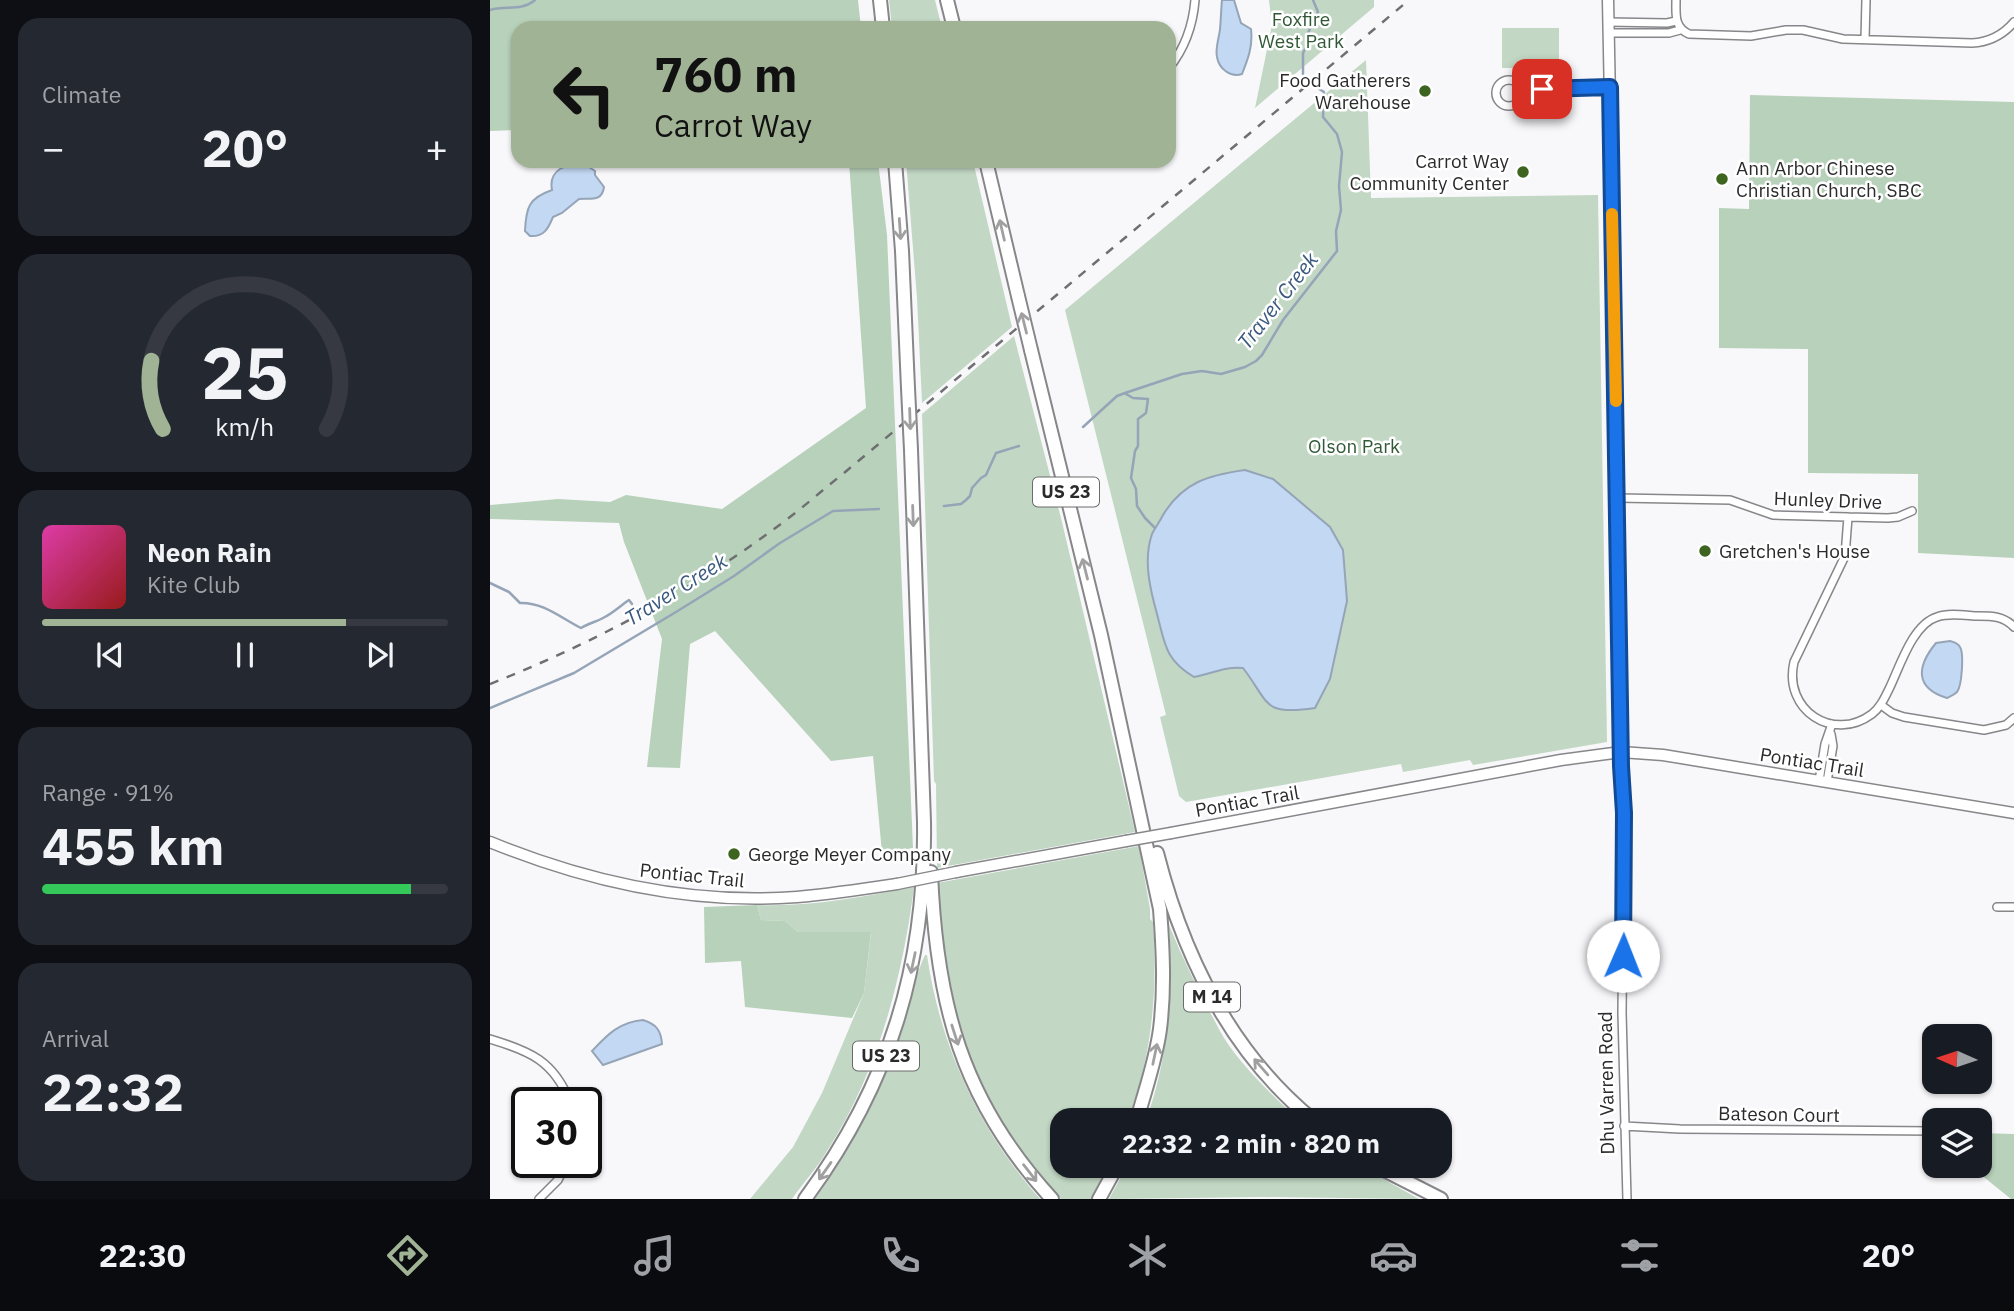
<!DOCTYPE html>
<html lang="en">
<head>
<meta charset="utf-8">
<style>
	:root { --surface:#171b24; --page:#242831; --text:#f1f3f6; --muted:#9ea1a6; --line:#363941; --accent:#a0b395 }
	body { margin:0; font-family:"IBM Plex Sans",sans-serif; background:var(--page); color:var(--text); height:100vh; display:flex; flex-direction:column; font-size:26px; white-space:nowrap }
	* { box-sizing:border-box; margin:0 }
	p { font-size:23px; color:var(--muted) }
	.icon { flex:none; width:38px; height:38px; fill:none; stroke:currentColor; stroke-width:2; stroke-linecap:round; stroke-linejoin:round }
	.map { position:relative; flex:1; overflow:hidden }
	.details { display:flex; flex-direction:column; gap:18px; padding:18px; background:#0d0f14; width:490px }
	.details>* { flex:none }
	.guide { position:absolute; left:21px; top:21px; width:665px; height:147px; border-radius:21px; box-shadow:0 2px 5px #0004; background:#a0b395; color:#111; overflow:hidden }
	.needle { width:46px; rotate:273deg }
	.controls { position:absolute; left:1432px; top:1024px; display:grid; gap:14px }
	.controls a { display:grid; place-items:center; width:70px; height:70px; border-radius:14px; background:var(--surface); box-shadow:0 2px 5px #0004; font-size:35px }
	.speed { position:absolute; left:21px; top:1087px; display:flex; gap:14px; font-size:35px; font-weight:700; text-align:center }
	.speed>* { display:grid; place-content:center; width:91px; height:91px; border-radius:50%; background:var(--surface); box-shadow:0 2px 5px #0004; line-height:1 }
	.speed .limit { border:4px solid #111; border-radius:10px; background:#fff; color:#111 }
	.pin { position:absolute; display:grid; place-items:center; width:60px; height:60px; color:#fff; margin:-30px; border-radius:14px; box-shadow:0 4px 10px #0006 }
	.me { position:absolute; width:77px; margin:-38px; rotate:1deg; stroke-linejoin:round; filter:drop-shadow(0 0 5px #0008) }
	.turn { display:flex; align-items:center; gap:24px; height:147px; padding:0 28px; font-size:32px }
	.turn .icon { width:91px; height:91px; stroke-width:2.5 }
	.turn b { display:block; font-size:49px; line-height:60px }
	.big { font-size:52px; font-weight:700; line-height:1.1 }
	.details .widget { flex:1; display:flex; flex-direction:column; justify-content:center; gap:10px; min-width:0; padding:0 24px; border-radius:21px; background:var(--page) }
	.details .dial { align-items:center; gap:0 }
	.dial svg { height:182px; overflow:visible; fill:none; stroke:var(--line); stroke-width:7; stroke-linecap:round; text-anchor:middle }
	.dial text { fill:var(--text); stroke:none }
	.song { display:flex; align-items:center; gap:21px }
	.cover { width:84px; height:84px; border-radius:10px; background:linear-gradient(135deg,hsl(320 70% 55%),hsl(0 70% 35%)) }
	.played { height:7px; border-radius:4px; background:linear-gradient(90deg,var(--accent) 75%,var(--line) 75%) }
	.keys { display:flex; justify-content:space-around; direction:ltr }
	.heat { display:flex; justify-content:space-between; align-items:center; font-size:38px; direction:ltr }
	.charge { height:10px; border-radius:5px; background:linear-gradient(90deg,#34c759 91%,var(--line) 0) }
	.trip { position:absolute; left:560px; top:1108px; width:402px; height:70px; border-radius:21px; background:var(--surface); box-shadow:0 2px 5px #0004; font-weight:700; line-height:70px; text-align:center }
	.tabs { display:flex; height:112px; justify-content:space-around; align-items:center; background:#090b0e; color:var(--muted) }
	.tabs .icon { width:49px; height:49px }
	.tabs .current { color:var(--accent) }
	.tabs b { font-size:32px; color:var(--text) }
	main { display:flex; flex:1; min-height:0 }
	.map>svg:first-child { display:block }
	.green { fill:#c2d7c4 }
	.forest { fill:#b8d1ba }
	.water { fill:#c3d8f2; stroke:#95a4b7; stroke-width:2 }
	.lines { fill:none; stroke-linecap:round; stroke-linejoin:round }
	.stream { stroke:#95a4b7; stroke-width:2.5 }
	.minor-casing { stroke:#87878a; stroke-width:10 }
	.secondary-casing { stroke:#87878a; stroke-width:13 }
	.motorway-casing { stroke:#87878a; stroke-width:16 }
	.minor { stroke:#fff; stroke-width:7 }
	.secondary { stroke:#fff; stroke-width:10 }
	.motorway { stroke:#fff; stroke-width:12 }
	.rail { stroke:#6f6f71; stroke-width:2.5; stroke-dasharray:9 9; stroke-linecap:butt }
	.secondary-bridge-casing { stroke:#87878a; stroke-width:13; stroke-linecap:butt }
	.motorway-bridge-casing { stroke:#87878a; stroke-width:16; stroke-linecap:butt }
	.secondary-bridge { stroke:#fff; stroke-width:10 }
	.motorway-bridge { stroke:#fff; stroke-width:12 }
	.oneway { stroke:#a0a0a0 }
	.route-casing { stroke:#114b97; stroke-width:18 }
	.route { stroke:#1a73e8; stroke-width:12 }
	.slow { stroke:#f59e0b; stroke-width:12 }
	.poi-dot { fill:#3e651f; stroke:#fff; stroke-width:2.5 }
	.labels { text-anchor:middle; stroke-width:5; stroke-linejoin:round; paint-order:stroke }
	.shield { fill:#fff; stroke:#6b6b6b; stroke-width:2 }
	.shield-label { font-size:18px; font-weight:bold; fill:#2b2b2c }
	.park-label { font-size:19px; fill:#305836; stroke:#fff }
	.poi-label { font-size:19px; fill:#2b2b2c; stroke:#fff; text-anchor:start }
	.street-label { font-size:19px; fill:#2b2b2c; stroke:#fff }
	.water-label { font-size:21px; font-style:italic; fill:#39597e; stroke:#fff }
</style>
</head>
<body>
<main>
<section class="details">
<div class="widget"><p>Climate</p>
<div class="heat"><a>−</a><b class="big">20°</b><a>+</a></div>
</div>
<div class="widget dial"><svg viewBox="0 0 100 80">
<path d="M14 69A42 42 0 1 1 86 69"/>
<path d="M14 69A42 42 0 0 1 9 39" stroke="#a0b395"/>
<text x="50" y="56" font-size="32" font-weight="700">25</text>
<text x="50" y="72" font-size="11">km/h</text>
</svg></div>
<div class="widget">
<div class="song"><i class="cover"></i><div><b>Neon Rain</b><p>Kite Club</p></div></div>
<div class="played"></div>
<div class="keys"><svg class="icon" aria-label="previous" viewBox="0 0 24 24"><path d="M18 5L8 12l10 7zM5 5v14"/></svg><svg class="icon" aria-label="pause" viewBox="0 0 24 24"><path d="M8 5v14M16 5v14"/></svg><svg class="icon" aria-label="next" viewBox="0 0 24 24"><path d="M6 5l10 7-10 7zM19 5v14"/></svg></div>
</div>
<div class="widget"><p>Range · 91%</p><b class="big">455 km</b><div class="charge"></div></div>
<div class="widget"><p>Arrival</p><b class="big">22:32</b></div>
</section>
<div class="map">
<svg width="1524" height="1199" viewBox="0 0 1524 1199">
	<rect width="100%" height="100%" fill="#f8f8fb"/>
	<path class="green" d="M399,0H445L452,28H402Z
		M779,0H884V7L765,108L782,25Z
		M1012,28H1069V68H1012Z
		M876,60L881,198L1108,195L1117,742L983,765L980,760L913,772L911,764L696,802L689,796L670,717L676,715L575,310Z
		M416,161H483L522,327L432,403L427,298Z
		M524,336L572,522L645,832L447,868L446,784L444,781L432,414Z
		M649,846L660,909V919L663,922C668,989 662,1057 638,1120H572V1166H618L601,1199H571C501,1119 465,1048 451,942C449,923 449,903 447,883Z
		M424,887C412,980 388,1072 337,1151C327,1168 313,1183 302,1199H260L303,1147L332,1093L374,993L381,933L308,932L295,921L271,920L267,905C320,907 372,897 424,887Z
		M679,925C694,962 712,997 730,1031C746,1061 784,1097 809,1120H656C679,1057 683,991 679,925Z
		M435,955H437C450,1046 489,1130 550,1199H325C363,1146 392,1090 413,1028C421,1004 424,978 435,955Z
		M637,1166H870L929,1199L772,1197L619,1199Z"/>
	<path class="forest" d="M0,0H368L371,28H28V130L0,131Z
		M1260,95L1524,102V558L1428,553V474L1318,473V349L1229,348V208L1259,209Z
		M359,161H388L397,235L423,848L392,853L383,756L341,761L225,631L200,644L190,768L157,767L172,639L134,542L129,523L0,519V505L68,499L120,502L136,495L232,509L376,408Z
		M267,905L271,920L295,921L308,932H381L374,993L362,1018L255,1007L251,961L215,963L214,907Z
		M1489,1133L1524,1134V1199H1521L1480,1166H1489Z"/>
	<path class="water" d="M732,0H744L751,23L761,29C763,46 758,59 752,74C741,78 729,69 727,57C725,49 729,38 730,29C731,19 731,10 732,0Z
		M93,163L105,171V175L114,187C112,202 101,198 89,199L72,213L63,217C58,229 54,237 40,236L35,231C36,207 39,198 62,190C58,169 77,164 93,163Z
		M755,470L783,479L840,527L853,550L857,601L840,679L825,708C772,716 780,703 753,668C734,666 722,674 704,677C675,660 675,644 667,614C660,589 653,560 662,534C665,528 670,521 673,515C693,482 719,475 755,470Z
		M1460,641C1464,642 1468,643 1470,647C1474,653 1472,686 1467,692C1464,695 1461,696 1457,698C1424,688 1427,666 1446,643Z
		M153,1020C166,1024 171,1030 172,1044L113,1065L102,1051C117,1035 129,1022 153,1020Z"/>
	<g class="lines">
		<path class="stream" d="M0,10C15,5 31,12 45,0
			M813,74V53L818,44L816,37L828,12L823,0
			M636,394L643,398L658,399L656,413L648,419V446L645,451L641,478L646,489L647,506L655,518L665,528
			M593,427L627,396L635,393L692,374L712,371L731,374L755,367L766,361L772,355L793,320L847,251L846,231L851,210L849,186L852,152L847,134L833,117L834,92L826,87
			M454,506L471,504L476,500L480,496L482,488L491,478L496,475L506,453L529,446
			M0,583L19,592L30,603C53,602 71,618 91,628C99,623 106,622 113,618C123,613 130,606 139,600L142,604
			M0,708L84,673L186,612L244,576L290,543L343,511L389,509"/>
		<defs>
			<path id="minor" d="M1186,0C1186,15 1184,27 1199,34L1261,36L1296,30H1313L1353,39L1482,43C1500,42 1513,35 1524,22
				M1118,22L1177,23L1186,21
				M1119,33H1179L1190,30
				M1375,39L1376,0
				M679,68C695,48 703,25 705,0
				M1006 93a13 13 0 1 1 26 0a13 13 0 1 1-26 0Z
				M1031,90L1120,87
				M1128,498L1240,500L1283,515L1398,518L1408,517L1422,511
				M1358,517L1355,556L1304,662C1293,710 1343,743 1382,714C1391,707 1395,697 1400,687C1410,666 1423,624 1447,617C1458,613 1472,615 1484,616C1500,616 1513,615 1524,627
				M1391,705L1402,713L1414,717L1494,730L1516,725L1524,718
				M1131,752L1134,813L1132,1013L1137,1199
				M1329,781L1335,744L1342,724
				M1337,782L1343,746L1341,734
				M1507,907H1524
				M0,1039C40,1051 64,1061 80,1102
				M1134,1126L1190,1129L1444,1131
				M49,1199L68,1180L77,1162"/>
			<path id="secondary" d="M1118,0L1128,505L1131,752
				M681,833L1071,760L1131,752L1173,755L1524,813
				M0,842C98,882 200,905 307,897C340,894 374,889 407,884
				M466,872L636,841"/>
			<path id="motorway" d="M390,0L393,28
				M457,0L464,28
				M405,161L412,251L418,388
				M496,161L528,296
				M541,350L611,635L670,909C673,949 675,989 670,1029C666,1060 655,1090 647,1120
				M667,853C693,955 740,1052 823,1120
				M441,872C446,1002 471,1100 562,1199
				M886,1166L951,1199
				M315,1199C400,1084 436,965 434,822L421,450
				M609,1199L627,1166"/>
		</defs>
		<use href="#minor" class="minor-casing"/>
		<use href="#secondary" class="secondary-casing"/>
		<use href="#motorway" class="motorway-casing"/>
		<use href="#minor" class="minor"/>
		<use href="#secondary" class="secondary"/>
		<use href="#motorway" class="motorway"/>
		<path class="rail" d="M0,684C104,643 207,588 296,520C316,505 335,488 354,473L919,0"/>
		<defs>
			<path id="secondary-bridge" d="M636,841L681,833
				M407,884L466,872"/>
			<path id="motorway-bridge" d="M528,296L541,350
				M418,388L421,450"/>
		</defs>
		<use href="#secondary-bridge" class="secondary-bridge-casing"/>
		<use href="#motorway-bridge" class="motorway-bridge-casing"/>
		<use href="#secondary-bridge" class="secondary-bridge"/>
		<use href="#motorway-bridge" class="motorway-bridge"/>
	</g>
	<defs><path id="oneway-shaft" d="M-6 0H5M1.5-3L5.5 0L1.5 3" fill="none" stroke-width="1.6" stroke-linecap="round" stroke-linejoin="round" transform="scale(1.75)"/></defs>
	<g class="oneway">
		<use href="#oneway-shaft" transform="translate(410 229) rotate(86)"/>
		<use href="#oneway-shaft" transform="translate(512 230) rotate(-103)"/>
		<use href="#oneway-shaft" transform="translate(534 323) rotate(-104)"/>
		<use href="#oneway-shaft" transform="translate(420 419) rotate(88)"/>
		<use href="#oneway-shaft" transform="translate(423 516) rotate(88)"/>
		<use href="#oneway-shaft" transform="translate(595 569) rotate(-104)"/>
		<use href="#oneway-shaft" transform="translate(423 963) rotate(102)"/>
		<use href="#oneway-shaft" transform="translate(465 1035) rotate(72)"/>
		<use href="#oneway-shaft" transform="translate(665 1054) rotate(-78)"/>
		<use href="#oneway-shaft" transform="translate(771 1067) rotate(-131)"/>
		<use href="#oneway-shaft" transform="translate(335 1171) rotate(125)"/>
		<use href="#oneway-shaft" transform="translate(540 1173) rotate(52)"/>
	</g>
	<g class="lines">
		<defs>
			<path id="route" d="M1052,89L1120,87L1131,766L1134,813L1133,956"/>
		</defs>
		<use href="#route" class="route-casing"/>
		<use href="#route" class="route"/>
		<path class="slow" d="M1122,214L1126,401"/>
	</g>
	<g class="poi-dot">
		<circle cx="935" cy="91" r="7"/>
		<circle cx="1033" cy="172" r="7"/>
		<circle cx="1232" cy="179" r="7"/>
		<circle cx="1215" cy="551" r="7"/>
		<circle cx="244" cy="854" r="7"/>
	</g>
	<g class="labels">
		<g class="shield">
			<rect x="543" y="477.5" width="66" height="29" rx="5"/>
			<rect x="694" y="982.5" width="56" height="29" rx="5"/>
			<rect x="363" y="1041.5" width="66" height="29" rx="5"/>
		</g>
		<g class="shield-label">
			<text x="576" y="498">US 23</text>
			<text x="722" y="1003">M 14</text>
			<text x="396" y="1062">US 23</text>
		</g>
		<g class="park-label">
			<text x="811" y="26">Foxfire<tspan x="811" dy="22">West Park</tspan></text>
			<text x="864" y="453">Olson Park</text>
		</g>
		<g class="poi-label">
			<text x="921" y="87" text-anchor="end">Food Gatherers<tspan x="921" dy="22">Warehouse</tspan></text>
			<text x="1019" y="168" text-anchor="end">Carrot Way<tspan x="1019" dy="22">Community Center</tspan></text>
			<text x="1246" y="175">Ann Arbor Chinese<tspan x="1246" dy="22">Christian Church, SBC</tspan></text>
			<text x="1229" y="558">Gretchen's House</text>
			<text x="258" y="861">George Meyer Company</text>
		</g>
		<g class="street-label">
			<text transform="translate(1338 500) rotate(2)" y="7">Hunley Drive</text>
			<text transform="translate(1322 762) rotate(9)" y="7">Pontiac Trail</text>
			<text transform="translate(757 801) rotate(-10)" y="7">Pontiac Trail</text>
			<text transform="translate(202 875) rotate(6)" y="7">Pontiac Trail</text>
			<text transform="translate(1116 1083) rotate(-91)" y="7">Dhu Varren Road</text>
			<text transform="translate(1289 1114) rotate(1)" y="7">Bateson Court</text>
		</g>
		<g class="water-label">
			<text transform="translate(788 301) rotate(-52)" y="7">Traver Creek</text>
			<text transform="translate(186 590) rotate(-32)" y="7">Traver Creek</text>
		</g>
	</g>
</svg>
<div class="controls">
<a><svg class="needle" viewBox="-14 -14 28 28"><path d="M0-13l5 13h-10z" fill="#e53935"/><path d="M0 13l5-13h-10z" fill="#9ea1a6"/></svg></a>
<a><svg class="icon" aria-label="layers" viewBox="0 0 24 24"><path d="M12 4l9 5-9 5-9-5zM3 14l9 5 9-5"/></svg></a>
</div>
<div class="speed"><div class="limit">30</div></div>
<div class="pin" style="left:1052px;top:89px;background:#d93025"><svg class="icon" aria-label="arrive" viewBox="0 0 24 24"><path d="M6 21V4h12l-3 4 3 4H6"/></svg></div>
<svg class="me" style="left:1133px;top:956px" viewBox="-20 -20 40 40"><circle r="19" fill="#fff"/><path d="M0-13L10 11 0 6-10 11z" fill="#1a73e8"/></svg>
<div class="trip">22:32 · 2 min · 820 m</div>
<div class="guide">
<div class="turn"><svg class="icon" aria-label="left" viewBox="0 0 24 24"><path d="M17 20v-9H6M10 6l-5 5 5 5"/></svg><div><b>760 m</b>Carrot Way</div></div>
</div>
</div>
</main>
<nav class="tabs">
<b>22:30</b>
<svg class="icon current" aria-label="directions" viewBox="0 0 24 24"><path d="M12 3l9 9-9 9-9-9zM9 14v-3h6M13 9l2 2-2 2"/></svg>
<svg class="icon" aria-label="music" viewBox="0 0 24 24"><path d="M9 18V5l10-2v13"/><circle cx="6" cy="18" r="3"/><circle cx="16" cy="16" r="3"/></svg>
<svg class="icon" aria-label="phone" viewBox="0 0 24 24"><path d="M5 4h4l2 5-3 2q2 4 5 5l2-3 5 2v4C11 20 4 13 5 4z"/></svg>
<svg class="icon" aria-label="climate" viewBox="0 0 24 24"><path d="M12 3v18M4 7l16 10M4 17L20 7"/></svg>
<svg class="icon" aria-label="car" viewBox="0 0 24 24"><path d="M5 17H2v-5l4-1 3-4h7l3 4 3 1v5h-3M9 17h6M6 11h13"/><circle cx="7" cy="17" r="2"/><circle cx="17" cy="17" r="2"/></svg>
<svg class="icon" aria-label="filters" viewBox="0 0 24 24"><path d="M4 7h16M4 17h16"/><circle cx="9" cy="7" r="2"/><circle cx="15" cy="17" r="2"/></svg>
<b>20°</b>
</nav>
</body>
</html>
